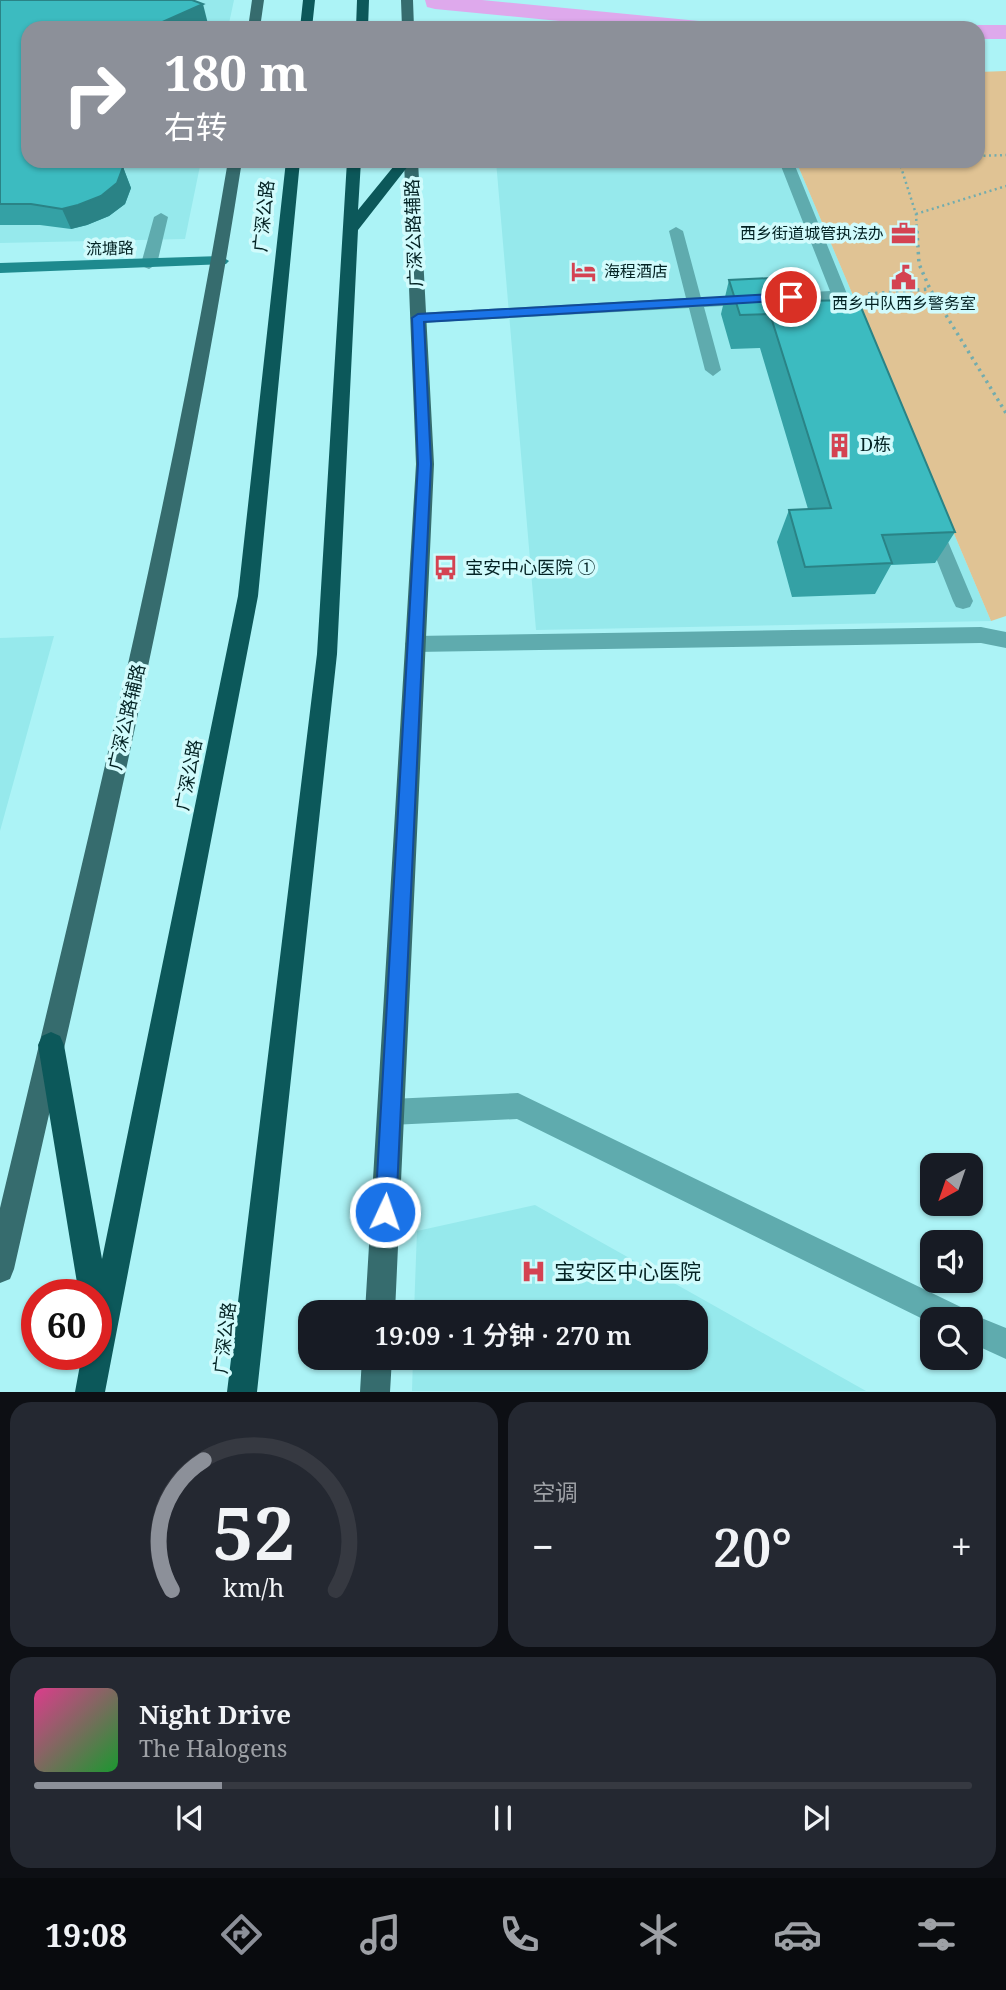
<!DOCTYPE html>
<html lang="zh">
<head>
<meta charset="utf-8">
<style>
	:root { --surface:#171b24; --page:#242831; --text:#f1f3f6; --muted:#9ea1a6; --line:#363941; --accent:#8c9099 }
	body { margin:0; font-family:"Noto Serif","Noto Sans SC",serif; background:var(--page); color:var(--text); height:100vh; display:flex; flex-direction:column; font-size:26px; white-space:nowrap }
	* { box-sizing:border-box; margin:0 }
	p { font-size:23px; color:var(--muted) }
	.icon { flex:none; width:38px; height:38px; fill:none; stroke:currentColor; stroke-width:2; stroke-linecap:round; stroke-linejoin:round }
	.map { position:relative; height:1392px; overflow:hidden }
	.details { display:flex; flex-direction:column; gap:10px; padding:10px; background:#0d0f14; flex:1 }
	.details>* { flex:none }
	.guide { position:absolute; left:21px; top:21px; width:964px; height:147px; border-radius:21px; box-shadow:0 2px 5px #0004; background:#8c9099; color:#fff; overflow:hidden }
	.needle { width:46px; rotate:220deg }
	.fabs { position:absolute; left:920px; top:1153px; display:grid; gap:14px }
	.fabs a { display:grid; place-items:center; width:63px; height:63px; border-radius:14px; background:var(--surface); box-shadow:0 2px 5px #0004; font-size:35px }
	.speed { position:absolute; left:21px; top:1279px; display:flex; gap:14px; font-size:35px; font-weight:700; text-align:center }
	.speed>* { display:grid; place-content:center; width:91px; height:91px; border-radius:50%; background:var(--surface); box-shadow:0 2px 5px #0004; line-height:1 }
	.speed .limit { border:10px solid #d22; background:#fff; color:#111 }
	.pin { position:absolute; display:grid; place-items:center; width:60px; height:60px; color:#fff; margin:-30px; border:4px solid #fff; border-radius:50%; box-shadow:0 2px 7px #0007 }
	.me { position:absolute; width:77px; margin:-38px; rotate:3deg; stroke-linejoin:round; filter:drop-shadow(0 0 5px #0008) }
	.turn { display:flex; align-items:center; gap:24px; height:147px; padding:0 28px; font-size:32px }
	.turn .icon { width:91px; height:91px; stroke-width:2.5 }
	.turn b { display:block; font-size:49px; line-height:60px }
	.big { font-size:52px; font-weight:600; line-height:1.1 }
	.details .tile { flex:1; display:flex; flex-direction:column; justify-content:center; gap:10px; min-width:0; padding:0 24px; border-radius:21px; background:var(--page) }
	.details .dial { align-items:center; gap:0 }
	.dial svg { height:182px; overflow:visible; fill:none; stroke:var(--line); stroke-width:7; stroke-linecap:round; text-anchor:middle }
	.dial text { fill:var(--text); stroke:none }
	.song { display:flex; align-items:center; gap:21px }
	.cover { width:84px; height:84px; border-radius:10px; background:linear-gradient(135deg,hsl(330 70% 55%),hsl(130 70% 35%)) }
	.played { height:7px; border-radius:4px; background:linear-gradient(90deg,var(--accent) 20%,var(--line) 20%) }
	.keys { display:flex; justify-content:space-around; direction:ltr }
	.heat { display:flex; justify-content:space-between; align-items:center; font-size:38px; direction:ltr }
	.details .tiles { flex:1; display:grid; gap:10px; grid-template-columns:1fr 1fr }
	.tile:last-child { grid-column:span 2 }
	.trip { position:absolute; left:298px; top:1300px; width:410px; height:70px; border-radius:21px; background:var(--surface); box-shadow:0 2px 5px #0004; font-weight:600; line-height:70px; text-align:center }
	.dock { display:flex; height:112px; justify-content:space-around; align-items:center; background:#090b0e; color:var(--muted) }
	.dock .icon { width:49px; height:49px }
	.dock .current { color:var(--accent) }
	.dock b { font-size:32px; color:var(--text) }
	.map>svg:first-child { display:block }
	.built { fill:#96e9ec }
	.green { fill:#e0c394 }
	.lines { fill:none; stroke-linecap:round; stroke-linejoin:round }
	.canal { fill:#dea9ec; fill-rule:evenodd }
	.path-far1 { stroke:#72acae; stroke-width:2.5; stroke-dasharray:2 3.5; stroke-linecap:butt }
	.path { stroke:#72acae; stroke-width:3.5; stroke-dasharray:2.5 4.5; stroke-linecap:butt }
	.lane { fill:#5fabae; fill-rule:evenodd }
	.street { fill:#5fabae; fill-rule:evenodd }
	.secondary { fill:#1e8a8e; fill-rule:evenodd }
	.primary { fill:#366c6e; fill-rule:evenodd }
	.highway { fill:#0c585a; fill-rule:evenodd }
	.wall { fill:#34a1a5 }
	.shaded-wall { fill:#2a8386 }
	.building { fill:#3cbbc0; stroke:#2a8386; stroke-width:2 }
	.route { fill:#1a73e8; stroke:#114b97; stroke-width:2 }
	.labels { text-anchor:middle; stroke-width:7; stroke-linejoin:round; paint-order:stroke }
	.far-poi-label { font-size:16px; fill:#032223; stroke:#d1fbfc; text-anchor:end }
	.far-street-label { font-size:16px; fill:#032223; stroke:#d1fbfc }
	.street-label { font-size:18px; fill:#032223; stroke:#d1fbfc }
	.poi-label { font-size:18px; fill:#032223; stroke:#d1fbfc; text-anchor:start }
	.near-poi-label { font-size:21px; fill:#032223; stroke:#d1fbfc; text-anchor:start }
</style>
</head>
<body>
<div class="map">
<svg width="1006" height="1392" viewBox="0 0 1006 1392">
	<rect width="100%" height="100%" fill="#acf3f6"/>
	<path class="built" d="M0,0H234L228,28H28V161H201L185,239L0,243Z
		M496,161H796L991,621L536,630Z
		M54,636L0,831V638Z
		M535,1205L866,1391H412L413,1358H695V1312H414L417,1231Z"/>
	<path class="green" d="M1006,71V616L991,621L796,161H978V72Z"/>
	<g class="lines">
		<path class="canal" d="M425,0H482L699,21L707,23L710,28H631L435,9L427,7Z
			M978,25H1006V39H978V28H969Z"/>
		<path class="path-far1" d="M978,156L1006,155
			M899,161L916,214L917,233
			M916,214L1006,186"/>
		<path class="path" d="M917,231L919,264L930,289L1006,413
			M868,294L930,289"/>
		<path class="lane" d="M779,161H793L860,326L858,330H846L834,300L704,307L721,370L713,376L705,370L689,308L418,323L410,318L418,313L686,298L669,231L676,227L683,231L701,298L830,291Z
			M161,213L168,217L157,264L149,269L144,267L141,264L154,217Z
			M932,518L939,520L941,525L973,601L970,607L963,609L956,607L953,601L923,525L925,520Z
			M981,627L1006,632V648L981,643L415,652L408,650L405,644L408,638L415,636Z"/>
		<path class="street" d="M518,1093L967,1310L969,1313L1006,1328V1359L971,1343V1320H933V1324L517,1119L391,1125L382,1121L378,1112L382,1103L391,1099Z"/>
		<path class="secondary" d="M221,256L229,261L226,264L0,273V263Z"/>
		<path class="primary" d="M252,0H264L260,28H248Z
			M401,0H413L414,28H402Z
			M228,161H242C184,534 97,901 14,1269L10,1279L0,1283V1208C83,860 169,514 228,161Z
			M404,161H418L434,464L395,1312H365L416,464Z
			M362,1358H392L390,1392H360Z"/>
		<path class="highway" d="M303,0H315L312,28H300Z
			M357,0H369L368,28H356Z
			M286,161H300L258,596L105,1392H75L82,1354H96V1295H79L38,1045L42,1036L51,1032L60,1036L64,1045L102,1259L238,596Z
			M347,161H361L358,210L398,161H412L358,230L337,654L257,1392H227L317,654Z"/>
	</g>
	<path class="wall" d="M0,0L208,24L28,28V161L123,167L131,188L125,204L109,216L87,225L71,229L40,225H0Z
		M729,280L801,301L955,532L935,563L891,565L875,594L792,597L777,542L789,510L808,509L760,348L731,349L721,314Z"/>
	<path class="shaded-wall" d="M203,4L208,24L199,28H149Z
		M123,167L131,188L125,204L109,216L87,225L71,229L62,209Z"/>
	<path class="building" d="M0,0H192L203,4L149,28H28V161H116L123,167L117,183L101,196L78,205L62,209L31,204H0Z
		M793,277L801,301L858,300L955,532L882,535L892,563L805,567L789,510L831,508L770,314L740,315L729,280Z"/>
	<path class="route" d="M791,293L795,294V300L424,322L431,464L396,1212L393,1220L385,1223L378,1220L375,1212L418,464L412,318L418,314Z"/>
	<defs>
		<symbol id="office-bare" viewBox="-9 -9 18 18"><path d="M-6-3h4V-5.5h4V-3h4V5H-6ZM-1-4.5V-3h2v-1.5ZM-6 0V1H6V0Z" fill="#d44352" stroke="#d1fbfc" stroke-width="2.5" paint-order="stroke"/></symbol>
		<symbol id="hotel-bare" viewBox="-9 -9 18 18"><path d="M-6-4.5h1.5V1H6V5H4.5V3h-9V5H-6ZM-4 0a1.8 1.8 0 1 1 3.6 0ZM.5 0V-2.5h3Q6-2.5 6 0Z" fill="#d44352" stroke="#d1fbfc" stroke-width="2.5" paint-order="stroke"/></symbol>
		<symbol id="civic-bare" viewBox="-9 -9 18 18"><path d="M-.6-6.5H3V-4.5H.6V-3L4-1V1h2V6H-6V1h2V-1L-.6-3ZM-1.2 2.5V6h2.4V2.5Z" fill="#d44352" stroke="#d1fbfc" stroke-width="2.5" paint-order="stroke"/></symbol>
		<symbol id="building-bare" viewBox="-9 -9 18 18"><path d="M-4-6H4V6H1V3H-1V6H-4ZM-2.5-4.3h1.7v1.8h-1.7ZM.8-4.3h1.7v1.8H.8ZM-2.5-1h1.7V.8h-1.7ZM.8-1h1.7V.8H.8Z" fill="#d44352" stroke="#d1fbfc" stroke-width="2.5" paint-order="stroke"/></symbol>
		<symbol id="bus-bare" viewBox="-9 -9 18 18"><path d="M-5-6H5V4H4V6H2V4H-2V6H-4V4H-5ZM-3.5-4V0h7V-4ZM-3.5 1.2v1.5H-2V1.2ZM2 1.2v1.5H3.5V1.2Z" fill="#d44352" stroke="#d1fbfc" stroke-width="2.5" paint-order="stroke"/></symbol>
		<symbol id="hospital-bare" viewBox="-9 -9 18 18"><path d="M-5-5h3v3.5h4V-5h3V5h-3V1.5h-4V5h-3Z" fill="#d44352" stroke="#d1fbfc" stroke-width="2.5" paint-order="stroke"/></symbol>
	</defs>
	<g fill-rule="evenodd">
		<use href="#office-bare" x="886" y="216" width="35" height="35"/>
		<use href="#hotel-bare" x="566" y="254" width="35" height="35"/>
		<use href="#civic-bare" x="886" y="260" width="35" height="35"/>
		<use href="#building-bare" x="822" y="428" width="35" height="35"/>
		<use href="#bus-bare" x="428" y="550" width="35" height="35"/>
		<use href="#hospital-bare" x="516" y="1254" width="35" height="35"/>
	</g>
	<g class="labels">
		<g class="far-poi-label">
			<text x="884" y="239">西乡街道城管执法办</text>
			<text x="604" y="277" text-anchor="start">海程酒店</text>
			<text x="904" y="309" text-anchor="middle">西乡中队西乡警务室</text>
		</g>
		<g class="far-street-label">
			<text transform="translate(110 248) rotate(-1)" y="6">流塘路</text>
		</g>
		<g class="street-label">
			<text transform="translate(264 216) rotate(-84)" y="6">广深公路</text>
			<text transform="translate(414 233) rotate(-92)" y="6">广深公路辅路</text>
			<text transform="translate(127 717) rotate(-77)" y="6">广深公路辅路</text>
			<text transform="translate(189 775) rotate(-79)" y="6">广深公路</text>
			<text transform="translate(225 1338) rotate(-83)" y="6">广深公路</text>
		</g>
		<g class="poi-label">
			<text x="860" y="451">D栋</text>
			<text x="465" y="574">宝安中心医院 ①</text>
		</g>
		<g class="near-poi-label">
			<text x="554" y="1279">宝安区中心医院</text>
		</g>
	</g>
</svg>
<div class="fabs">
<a><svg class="needle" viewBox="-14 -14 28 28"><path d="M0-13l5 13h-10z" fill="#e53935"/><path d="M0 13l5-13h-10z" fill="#9ea1a6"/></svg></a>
<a><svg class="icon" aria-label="sound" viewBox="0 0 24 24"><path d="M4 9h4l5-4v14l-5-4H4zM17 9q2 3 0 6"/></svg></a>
<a><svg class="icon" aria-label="search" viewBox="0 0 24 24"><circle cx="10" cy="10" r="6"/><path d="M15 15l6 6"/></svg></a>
</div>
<div class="speed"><div class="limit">60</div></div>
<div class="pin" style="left:791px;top:297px;background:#d93025"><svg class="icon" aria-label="arrive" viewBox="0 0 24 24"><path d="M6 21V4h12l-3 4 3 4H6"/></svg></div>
<svg class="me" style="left:385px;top:1212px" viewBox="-20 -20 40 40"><circle r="17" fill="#1a73e8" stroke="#fff" stroke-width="3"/><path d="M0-11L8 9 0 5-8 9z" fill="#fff"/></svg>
<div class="trip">19:09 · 1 分钟 · 270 m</div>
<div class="guide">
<div class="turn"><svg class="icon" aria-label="right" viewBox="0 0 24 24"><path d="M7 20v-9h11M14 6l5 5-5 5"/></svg><div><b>180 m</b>右转</div></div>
</div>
</div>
<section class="details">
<div class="tiles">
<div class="tile dial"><svg viewBox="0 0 100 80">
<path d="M14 69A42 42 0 1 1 86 69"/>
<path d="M14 69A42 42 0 0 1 28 12" stroke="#8c9099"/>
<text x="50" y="56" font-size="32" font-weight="700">52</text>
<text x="50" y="72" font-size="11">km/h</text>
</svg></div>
<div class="tile"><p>空调</p>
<div class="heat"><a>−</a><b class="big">20°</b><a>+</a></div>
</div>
<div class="tile">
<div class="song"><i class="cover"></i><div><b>Night Drive</b><p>The Halogens</p></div></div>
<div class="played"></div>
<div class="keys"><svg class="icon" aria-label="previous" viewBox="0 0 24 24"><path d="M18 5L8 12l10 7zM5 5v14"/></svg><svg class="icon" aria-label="pause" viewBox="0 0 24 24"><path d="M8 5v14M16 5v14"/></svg><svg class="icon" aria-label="next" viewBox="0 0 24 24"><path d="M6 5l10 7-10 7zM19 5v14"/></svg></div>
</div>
</div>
</section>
<nav class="dock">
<b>19:08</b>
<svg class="icon current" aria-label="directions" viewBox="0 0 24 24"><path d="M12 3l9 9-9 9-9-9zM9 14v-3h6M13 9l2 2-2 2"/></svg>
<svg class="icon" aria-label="music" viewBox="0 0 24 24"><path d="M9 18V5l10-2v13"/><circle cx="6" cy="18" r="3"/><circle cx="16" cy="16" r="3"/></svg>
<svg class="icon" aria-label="phone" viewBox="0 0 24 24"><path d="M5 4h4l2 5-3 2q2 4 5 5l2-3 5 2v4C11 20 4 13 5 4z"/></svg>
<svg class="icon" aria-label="climate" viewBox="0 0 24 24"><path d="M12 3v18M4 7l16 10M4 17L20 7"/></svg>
<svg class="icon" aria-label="car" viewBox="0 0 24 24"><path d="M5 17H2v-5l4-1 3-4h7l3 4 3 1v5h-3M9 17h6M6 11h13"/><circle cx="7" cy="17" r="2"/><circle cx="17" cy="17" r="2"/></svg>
<svg class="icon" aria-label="filters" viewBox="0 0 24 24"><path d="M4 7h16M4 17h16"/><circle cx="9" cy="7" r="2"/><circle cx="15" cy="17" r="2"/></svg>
</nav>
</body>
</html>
